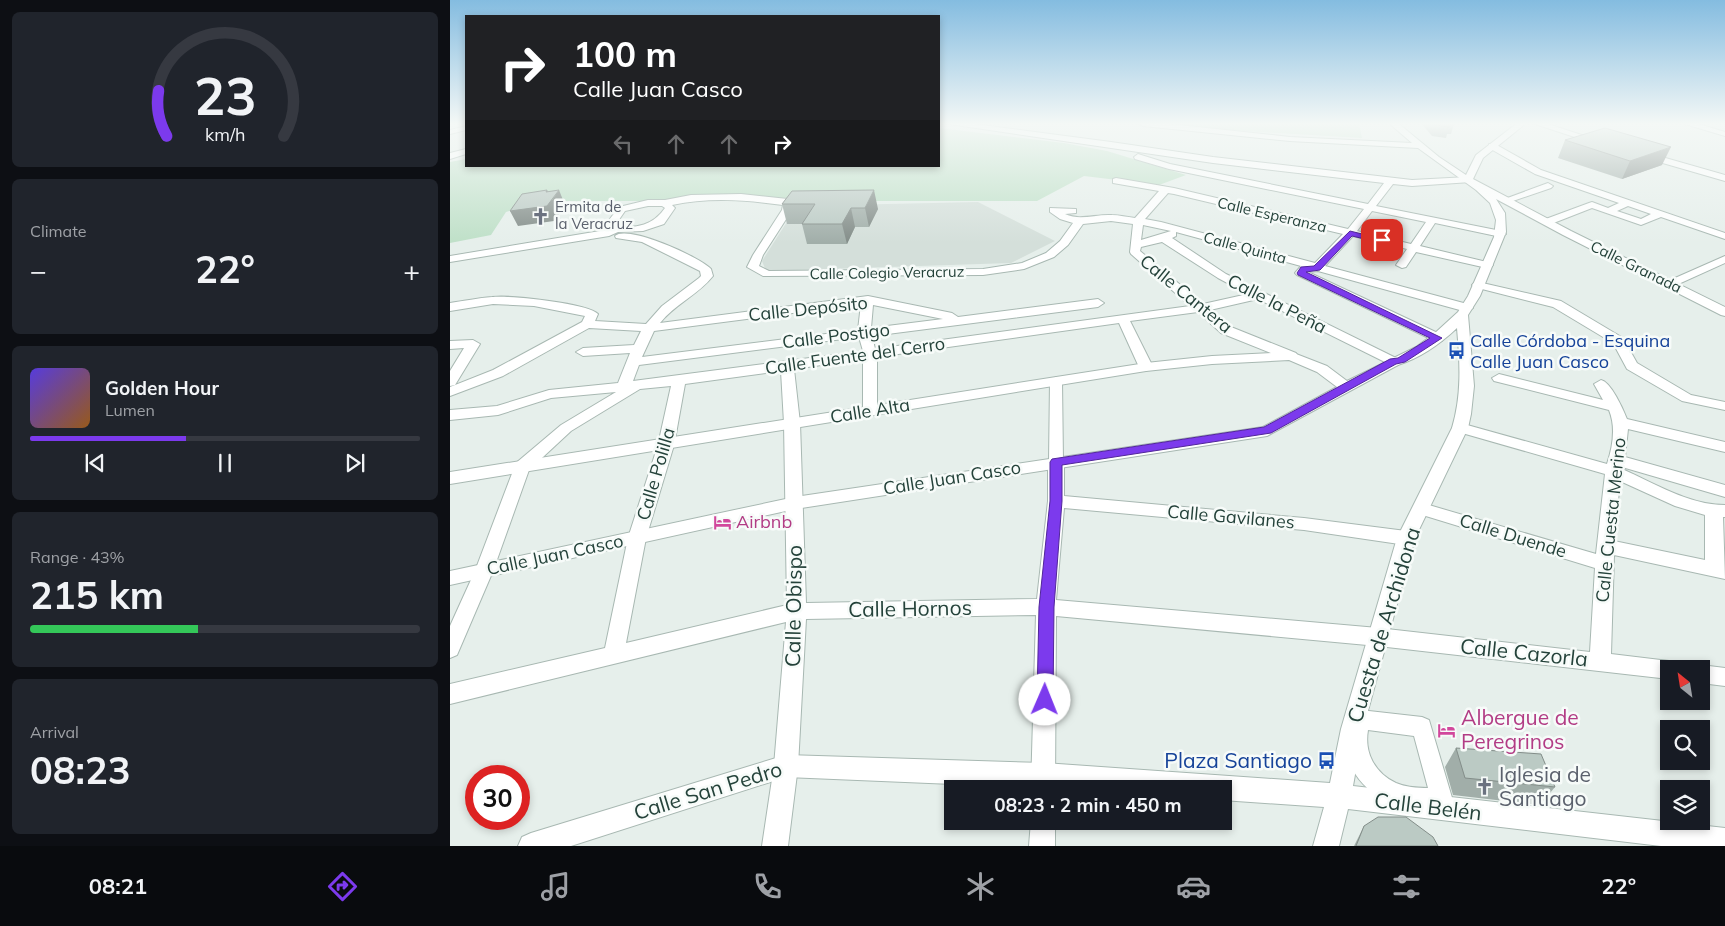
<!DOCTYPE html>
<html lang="en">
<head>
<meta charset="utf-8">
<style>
	:root { --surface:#171b24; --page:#20242c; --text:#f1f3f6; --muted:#9ea1a6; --line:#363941; --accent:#7c3aed }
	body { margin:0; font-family:Mulish,sans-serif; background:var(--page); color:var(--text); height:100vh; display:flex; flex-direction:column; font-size:19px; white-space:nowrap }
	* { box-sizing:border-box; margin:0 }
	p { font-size:16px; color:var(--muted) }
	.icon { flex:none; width:28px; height:28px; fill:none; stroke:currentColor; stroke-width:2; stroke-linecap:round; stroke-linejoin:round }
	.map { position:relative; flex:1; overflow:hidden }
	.side { display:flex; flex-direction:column; gap:12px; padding:12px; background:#0d0f14; width:450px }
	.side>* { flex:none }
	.banner { position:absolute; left:15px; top:15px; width:475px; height:152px; border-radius:0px; box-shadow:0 2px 8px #0003; background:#202124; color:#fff; overflow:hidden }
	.needle { width:32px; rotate:330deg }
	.controls { position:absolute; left:1210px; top:660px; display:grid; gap:10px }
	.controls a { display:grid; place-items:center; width:50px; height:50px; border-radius:0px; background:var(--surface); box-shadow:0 2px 8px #0003; font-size:25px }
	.speed { position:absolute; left:15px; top:765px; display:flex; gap:10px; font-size:25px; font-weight:700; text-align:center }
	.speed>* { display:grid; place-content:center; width:65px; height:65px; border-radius:50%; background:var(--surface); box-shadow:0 2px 8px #0003; line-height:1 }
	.speed .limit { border:8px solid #d22; background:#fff; color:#111 }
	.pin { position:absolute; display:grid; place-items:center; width:42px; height:42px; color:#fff; margin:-21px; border-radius:10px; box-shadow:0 2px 8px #0006 }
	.me { position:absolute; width:55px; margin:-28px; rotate:1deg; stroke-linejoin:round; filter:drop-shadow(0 0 4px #0008) }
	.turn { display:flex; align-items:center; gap:18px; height:105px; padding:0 25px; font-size:22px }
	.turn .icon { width:65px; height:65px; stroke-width:2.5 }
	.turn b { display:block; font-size:35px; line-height:42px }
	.lanes { display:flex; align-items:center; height:48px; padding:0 25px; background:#0003; justify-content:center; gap:25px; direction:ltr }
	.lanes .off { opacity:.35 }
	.big { font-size:38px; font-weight:700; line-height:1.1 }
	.side .tile { flex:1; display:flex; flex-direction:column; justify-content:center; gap:8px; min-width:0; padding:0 18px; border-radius:8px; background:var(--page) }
	.side .dial { align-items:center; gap:0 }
	.dial svg { height:130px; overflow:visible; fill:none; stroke:var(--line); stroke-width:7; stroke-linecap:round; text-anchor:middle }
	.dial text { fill:var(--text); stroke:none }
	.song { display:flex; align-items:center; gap:15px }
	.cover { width:60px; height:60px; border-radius:8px; background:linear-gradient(135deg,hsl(250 70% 55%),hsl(30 70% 35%)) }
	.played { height:5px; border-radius:2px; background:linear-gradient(90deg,var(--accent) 40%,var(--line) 40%) }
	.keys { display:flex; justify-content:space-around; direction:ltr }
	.heat { display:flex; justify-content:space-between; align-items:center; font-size:28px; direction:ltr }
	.charge { height:8px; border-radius:4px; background:linear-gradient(90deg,#34c759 43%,var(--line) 0) }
	.trip { position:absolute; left:494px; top:780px; width:288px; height:50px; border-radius:0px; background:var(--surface); box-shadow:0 2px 8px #0003; font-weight:700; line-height:50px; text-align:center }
	.tab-bar { display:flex; height:80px; justify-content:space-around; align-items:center; background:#090b0e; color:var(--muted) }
	.tab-bar .icon { width:35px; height:35px }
	.tab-bar .selected { color:var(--accent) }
	.tab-bar b { font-size:22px; color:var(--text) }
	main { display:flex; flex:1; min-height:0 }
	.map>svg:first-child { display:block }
	.built { fill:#d4dfda }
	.green { fill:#bfe0c8 }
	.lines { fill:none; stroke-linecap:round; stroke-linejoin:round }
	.pedestrian-casing { stroke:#a8b8b2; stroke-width:2 }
	.minor-casing { stroke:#a8b8b2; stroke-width:2 }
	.tertiary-casing { stroke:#a8b8b2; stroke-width:2 }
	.pedestrian { fill:#fff; fill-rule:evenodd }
	.minor { fill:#fff; fill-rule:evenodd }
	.tertiary { fill:#fff; fill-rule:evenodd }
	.wall { fill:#a1aea9 }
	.shaded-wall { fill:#838d89 }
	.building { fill:#bbcac4; stroke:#838d89 }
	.route { fill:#7c3aed; stroke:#51269a }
	.labels { text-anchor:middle; stroke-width:5; stroke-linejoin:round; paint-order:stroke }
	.far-worship-label { font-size:15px; fill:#5b616d; stroke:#f7fbf9; text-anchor:start }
	.far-street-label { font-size:15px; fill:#24423a; stroke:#f7fbf9 }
	.street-label { font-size:18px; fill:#24423a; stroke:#f7fbf9 }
	.transit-label { font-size:18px; fill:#164399; stroke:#f7fbf9; text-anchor:start }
	.hotel-label { font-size:18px; fill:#b23c85; stroke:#f7fbf9; text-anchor:start }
	.near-street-label { font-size:21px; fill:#24423a; stroke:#f7fbf9 }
	.near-hotel-label { font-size:21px; fill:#b23c85; stroke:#f7fbf9; text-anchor:start }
	.near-transit-label { font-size:21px; fill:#164399; stroke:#f7fbf9; text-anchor:end }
	.near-worship-label { font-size:21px; fill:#5b616d; stroke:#f7fbf9; text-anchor:start }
</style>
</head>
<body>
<main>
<section class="side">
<div class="tile dial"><svg viewBox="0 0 100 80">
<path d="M14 69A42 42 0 1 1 86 69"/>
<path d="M14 69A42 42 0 0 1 9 41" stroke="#7c3aed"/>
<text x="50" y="56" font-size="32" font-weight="700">23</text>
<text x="50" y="72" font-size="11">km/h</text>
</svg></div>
<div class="tile"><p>Climate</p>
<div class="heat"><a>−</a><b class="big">22°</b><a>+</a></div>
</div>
<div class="tile">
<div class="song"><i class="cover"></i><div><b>Golden Hour</b><p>Lumen</p></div></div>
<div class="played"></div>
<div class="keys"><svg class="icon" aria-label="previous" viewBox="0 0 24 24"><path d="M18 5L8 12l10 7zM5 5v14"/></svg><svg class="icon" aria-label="pause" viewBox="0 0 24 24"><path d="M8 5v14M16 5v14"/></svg><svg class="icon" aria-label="next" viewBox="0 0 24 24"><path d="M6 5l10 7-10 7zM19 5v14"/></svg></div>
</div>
<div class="tile"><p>Range · 43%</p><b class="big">215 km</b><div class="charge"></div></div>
<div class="tile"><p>Arrival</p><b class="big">08:23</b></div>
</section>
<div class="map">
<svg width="1275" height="846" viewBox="0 0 1275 846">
	<rect width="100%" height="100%" fill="#e6efeb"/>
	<path class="built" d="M528,202L605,241L561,263L316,271L312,261L347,206Z"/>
	<path class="green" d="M726,124H909L912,138L761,129Z
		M489,128L614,143L657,151L736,175L709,185L634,176L587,201H90L56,212L41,235L0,243V162L16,159V166H489Z"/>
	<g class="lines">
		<defs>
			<path id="pedestrian" d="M606,377L612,381L613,462L611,465H601L599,462L600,381Z
				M910,710L972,717L979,720L1003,801L1000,809C990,813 980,811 969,810C919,804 880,765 903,713ZM918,730L964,736L978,788C967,788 955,787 946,783C925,773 914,753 918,730Z"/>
			<path id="minor" d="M499,124H524L661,142L763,157L962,180L1018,177L1021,178V182L962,186L943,184L926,206L1051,231L1056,234L1051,237L985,223L970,246L1041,263L1043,265L1041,267L1037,268L966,252L956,267L952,268L946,265L957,249L903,236L875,266L1021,305L1023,308L1017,312L868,271L858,272L992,335L993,338L992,341L987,342L847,275L845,273L851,266L726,232V236L722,238L776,274L948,359L950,362L948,365L943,366L808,299L760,310L781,327L846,353L848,356L846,359H836L771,333L748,312L680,321L703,367L696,371L689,367L669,323L427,357V412L425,415H415L413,412V359L344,369L350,423L356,603L587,599L598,501V462L600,458L606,457L612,458L614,462V496L854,518L956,531L962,533L965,538L962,543L956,545L854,530L614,508L606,600L928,628L1140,652L1145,568L966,513L963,509L966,505L972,503L1146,554L1155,474L1005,431L1002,428L1005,425L1010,423L1157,464C1163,446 1166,427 1159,410L1044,381L1042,378L1049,374L1153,400L1144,384L1151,380C1161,382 1173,409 1177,419L1275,442V452L1178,429L1175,457L1275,485V497L1172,467V469C1204,483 1239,505 1275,505V517H1273L1275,579L1164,555L1161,654L1219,661L1226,663L1229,669H1219V679L928,646L606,616L605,789H581L586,615L356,619L348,766L338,846H312L324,766L336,622L0,704V684L155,648L178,538L208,445L221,386L190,389L121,431L79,470L43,571L7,655L0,658V626L25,571L66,463L111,425L166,392L101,398L48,415L0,420V410L47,406L99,390L168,383L180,353L133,356L126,352L133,348L184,345L191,331L139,328L53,376L0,396V387L43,370L132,322L135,316L84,306L43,304L0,311V303C14,301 28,298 42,297C59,295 138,303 148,314L145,321L196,324L212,306L249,278L251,276L250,271L192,242L166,238L165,236C177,224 250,257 261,269L263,276C248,295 225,304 210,323L418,296L502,313L508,317L648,299L654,303L648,307L422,336L425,349L740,306L681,254L680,252L683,224L661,221L633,224L618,245L604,257L574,269L533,275L313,276L297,267L303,255L332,210L333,205C296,200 259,197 222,205L225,208L214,224L193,231L168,232L159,236L0,262V256L156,230L159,229L156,224L169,207L198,200H215L241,195L291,194L347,200L352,203L350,205L342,206V210L313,255L309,266L319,271L533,269L572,263L596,253L610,241L623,223L610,219L600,212V208L626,209V213L615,214C630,221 645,214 662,215C669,215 677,217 685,218L709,191L663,183V179L666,178L724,188L898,229L914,209L719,169L685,159L684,157L688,154L720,164L918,204L934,183L763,163ZM718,193L724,194L893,234L865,263L711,222L695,219ZM198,206H212L215,208C203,225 187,229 167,226L166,224L175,211ZM922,211L976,222L961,244L907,231ZM693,225L721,231L691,240ZM712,242L768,278L798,294L753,304L690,251L691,247ZM411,304L408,330L192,357L204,331ZM423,305L493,319L421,328ZM409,337L413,351L183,381L189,365ZM331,371L334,423L337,605L176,643L196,538L224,445L235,384ZM1170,481L1225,506L1255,515V560L1164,541Z
				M1085,124H1098L1153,142L1146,144Z
				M1235,124H1249L1275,132V136Z
				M1039,144H1045L1091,170L1275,233V239L1211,217L1191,225L1142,208L1101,224H1093V220L1139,203L1142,202L1158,208L1169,203L1085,174L1039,148ZM1178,206L1201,214L1191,219L1167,211Z
				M16,149V154L0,159V153Z
				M1192,153H1198L1275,175V181L1192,157Z
				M1098,183L1103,186L1101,188L1057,203L1052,200Z
				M1275,256V263L1224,286L1220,287L1214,284L1216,282Z
				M1028,282L1111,301L1173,338L1187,363L1241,395L1275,402V410L1232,401L1177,369L1163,343L1103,307L1024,287L1022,285L1024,283Z
				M23,340L30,344L5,385L0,386V371L14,348L0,349V341Z
				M1251,665L1275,668V686L1251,683V669H1243Z
				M581,821H605V846H579Z"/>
			<path id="tertiary" d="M689,124H719L840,137L962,143L940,124H949L989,157L1016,175L1026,155L1066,124H1075L1033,158L1023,179L1121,231L1275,307V316L1271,315L1113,235L1046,199L1055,213L1056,232L1030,296L1018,315L1024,386L1021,414L1018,428L965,538L913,729L903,786L1275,828V846H1211L898,809L889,846H863L874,807L772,800V789H623L336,777L121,846H68L72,837L81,833L336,755L594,763L880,783L891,729L947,538L1002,428C1012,395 1010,362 1007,328C990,344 970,358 948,365L817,436L345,509L0,585V571L345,497L813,427L887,387L867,372L839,360L762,364L696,371L0,484V472L696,363L762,356L841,352L877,366L897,381L966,347L985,333L1008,312L1018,296L1044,237L1046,220L1040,203L1026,190L968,148L840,141L693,126Z
				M16,126V130L0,134V130Z"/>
		</defs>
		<use href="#pedestrian" class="pedestrian-casing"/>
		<use href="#minor" class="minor-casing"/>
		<use href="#tertiary" class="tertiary-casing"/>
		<use href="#pedestrian" class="pedestrian"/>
		<use href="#minor" class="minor"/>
		<use href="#tertiary" class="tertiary"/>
	</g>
	<path class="wall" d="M972,124H1004L1001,134H997L996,138L982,136Z
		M1115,140L1212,165L1172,179L1108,158Z
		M342,191L428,209L419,227H405L397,244H357L352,224H337L332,204Z
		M1006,748L1105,787L1090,805L1003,795L995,767Z
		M914,826L988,846H904Z"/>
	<path class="shaded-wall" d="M1221,147L1212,165L1172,179L1180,161Z
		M97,190L102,200L109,190L115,205L104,221L68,226L60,211L96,192Z
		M424,190L428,209L419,227L415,208Z
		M401,208L405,227L397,244L392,224Z"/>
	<path class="building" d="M984,124H999V127L985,125Z
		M1155,128L1221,147L1180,161L1115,140Z
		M97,190L96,192L109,190L97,206L60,211L72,194Z
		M424,190L415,208H401L392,224H352L365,204H332L342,191Z
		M1006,748L1091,754L1105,787L1015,778Z
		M928,817H956L983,837L988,846H906L914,826Z"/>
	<linearGradient id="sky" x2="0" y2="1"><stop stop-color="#84bce0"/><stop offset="0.51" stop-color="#f4f8f6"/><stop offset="1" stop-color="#f4f8f6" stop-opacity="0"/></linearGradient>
	<rect width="1275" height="243" fill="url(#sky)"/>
	<path class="route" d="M900,231L936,240L932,243L902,236L870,270L856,272L992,338L955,362L946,364L821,433L612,465V501L604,607L603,700L601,706L595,708L589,706L587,700L589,607L600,501V462L602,459L814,427L940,359L948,358L980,338L848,275L847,273L851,267L864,266Z"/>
	<defs>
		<symbol id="church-bare" viewBox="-9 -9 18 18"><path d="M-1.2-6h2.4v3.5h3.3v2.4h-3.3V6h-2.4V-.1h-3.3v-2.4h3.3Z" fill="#6b7280" stroke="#f7fbf9" stroke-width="2.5" paint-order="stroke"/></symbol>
		<symbol id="bus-bare" viewBox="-9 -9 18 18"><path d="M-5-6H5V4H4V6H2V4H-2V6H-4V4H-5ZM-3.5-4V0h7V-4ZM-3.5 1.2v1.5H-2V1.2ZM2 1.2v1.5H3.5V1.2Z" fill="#1a4fb4" stroke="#f7fbf9" stroke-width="2.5" paint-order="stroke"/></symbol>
		<symbol id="hotel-bare" viewBox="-9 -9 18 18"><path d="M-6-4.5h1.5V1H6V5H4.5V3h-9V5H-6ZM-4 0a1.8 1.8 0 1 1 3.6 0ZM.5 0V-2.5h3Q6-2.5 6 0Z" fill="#d1479c" stroke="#f7fbf9" stroke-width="2.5" paint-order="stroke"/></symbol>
	</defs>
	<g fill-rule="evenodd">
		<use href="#church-bare" x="78" y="204" width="25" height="25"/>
		<use href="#bus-bare" x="994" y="338" width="25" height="25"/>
		<use href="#hotel-bare" x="260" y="510" width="25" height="25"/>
		<use href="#hotel-bare" x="984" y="718" width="25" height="25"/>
		<use href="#bus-bare" x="864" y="748" width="25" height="25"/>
		<use href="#church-bare" x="1022" y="774" width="25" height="25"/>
	</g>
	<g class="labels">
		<g class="far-worship-label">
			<text x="105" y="212">Ermita de<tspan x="105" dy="17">la Veracruz</tspan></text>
		</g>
		<g class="far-street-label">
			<text transform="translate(822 215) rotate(13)" y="5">Calle Esperanza</text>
			<text transform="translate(795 248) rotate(15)" y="5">Calle Quinta</text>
			<text transform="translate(1186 267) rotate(26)" y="5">Calle Granada</text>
			<text transform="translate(437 273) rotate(-1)" y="5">Calle Colegio Veracruz</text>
		</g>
		<g class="street-label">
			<text transform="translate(736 294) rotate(39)" y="6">Calle Cantera</text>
			<text transform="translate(827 304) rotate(27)" y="6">Calle la Peña</text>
			<text transform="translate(358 309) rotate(-6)" y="6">Calle Depósito</text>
			<text transform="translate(386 336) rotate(-7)" y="6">Calle Postigo</text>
			<text transform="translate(405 356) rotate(-8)" y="6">Calle Fuente del Cerro</text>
			<text transform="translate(420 411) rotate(-9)" y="6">Calle Alta</text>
			<text transform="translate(206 474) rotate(-74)" y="6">Calle Polilla</text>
			<text transform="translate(502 478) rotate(-9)" y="6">Calle Juan Casco</text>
			<text transform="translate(781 517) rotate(5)" y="6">Calle Gavilanes</text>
			<text transform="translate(1161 520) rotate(-84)" y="6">Calle Cuesta Merino</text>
			<text transform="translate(1063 536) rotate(17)" y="6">Calle Duende</text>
			<text transform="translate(105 555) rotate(-12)" y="6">Calle Juan Casco</text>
		</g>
		<g class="transit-label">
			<text x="1020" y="347">Calle Córdoba - Esquina<tspan x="1020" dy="21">Calle Juan Casco</tspan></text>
		</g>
		<g class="hotel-label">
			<text x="286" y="528">Airbnb</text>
		</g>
		<g class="near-street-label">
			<text transform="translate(344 606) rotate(-89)" y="7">Calle Obispo</text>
			<text transform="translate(460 609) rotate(-1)" y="7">Calle Hornos</text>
			<text transform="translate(934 625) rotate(-73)" y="7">Cuesta de Archidona</text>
			<text transform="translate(1074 653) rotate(6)" y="7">Calle Cazorla</text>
			<text transform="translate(258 791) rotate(-17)" y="7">Calle San Pedro</text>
			<text transform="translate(978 807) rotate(7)" y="7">Calle Belén</text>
		</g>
		<g class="near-hotel-label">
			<text x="1011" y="725">Albergue de<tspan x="1011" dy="24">Peregrinos</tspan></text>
		</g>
		<g class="near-transit-label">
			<text x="862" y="768">Plaza Santiago</text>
		</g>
		<g class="near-worship-label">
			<text x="1049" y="782">Iglesia de<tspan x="1049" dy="24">Santiago</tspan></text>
		</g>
	</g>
</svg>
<div class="controls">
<a><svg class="needle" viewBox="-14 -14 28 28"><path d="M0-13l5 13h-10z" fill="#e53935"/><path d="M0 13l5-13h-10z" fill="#9ea1a6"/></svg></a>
<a><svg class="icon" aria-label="search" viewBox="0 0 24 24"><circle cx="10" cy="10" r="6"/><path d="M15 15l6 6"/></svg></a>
<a><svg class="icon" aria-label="layers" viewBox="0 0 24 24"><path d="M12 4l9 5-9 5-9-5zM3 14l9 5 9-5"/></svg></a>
</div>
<div class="speed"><div class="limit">30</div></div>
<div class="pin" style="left:932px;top:240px;background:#d93025"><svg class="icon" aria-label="arrive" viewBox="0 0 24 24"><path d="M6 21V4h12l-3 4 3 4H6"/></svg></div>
<svg class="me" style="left:595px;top:700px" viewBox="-20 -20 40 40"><circle r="19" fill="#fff"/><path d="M0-13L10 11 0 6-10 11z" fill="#7c3aed"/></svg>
<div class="trip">08:23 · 2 min · 450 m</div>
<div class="banner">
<div class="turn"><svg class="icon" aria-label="right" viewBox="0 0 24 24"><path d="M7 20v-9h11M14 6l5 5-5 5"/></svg><div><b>100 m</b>Calle Juan Casco</div></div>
<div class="lanes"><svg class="icon off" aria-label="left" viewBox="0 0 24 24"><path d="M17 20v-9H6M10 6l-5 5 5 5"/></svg><svg class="icon off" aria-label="ahead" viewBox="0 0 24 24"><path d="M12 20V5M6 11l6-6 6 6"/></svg><svg class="icon off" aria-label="ahead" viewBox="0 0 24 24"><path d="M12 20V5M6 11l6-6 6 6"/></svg><svg class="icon" aria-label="right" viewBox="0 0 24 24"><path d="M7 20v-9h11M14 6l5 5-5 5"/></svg></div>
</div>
</div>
</main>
<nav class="tab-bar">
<b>08:21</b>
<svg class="icon selected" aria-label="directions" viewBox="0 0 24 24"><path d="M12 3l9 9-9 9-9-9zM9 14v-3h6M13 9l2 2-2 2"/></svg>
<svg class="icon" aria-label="music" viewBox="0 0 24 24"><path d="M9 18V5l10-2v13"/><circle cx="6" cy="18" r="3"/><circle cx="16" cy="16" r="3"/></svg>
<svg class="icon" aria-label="phone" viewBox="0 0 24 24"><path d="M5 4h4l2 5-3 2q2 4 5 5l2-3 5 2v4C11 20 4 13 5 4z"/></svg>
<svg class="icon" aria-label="climate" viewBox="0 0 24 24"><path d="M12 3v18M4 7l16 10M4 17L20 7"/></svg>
<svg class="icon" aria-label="car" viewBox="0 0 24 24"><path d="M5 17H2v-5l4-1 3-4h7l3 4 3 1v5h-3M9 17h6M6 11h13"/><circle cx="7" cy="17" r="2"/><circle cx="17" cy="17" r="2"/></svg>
<svg class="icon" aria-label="filters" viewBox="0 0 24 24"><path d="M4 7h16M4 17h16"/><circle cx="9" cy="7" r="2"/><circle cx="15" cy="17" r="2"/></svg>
<b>22°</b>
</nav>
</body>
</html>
